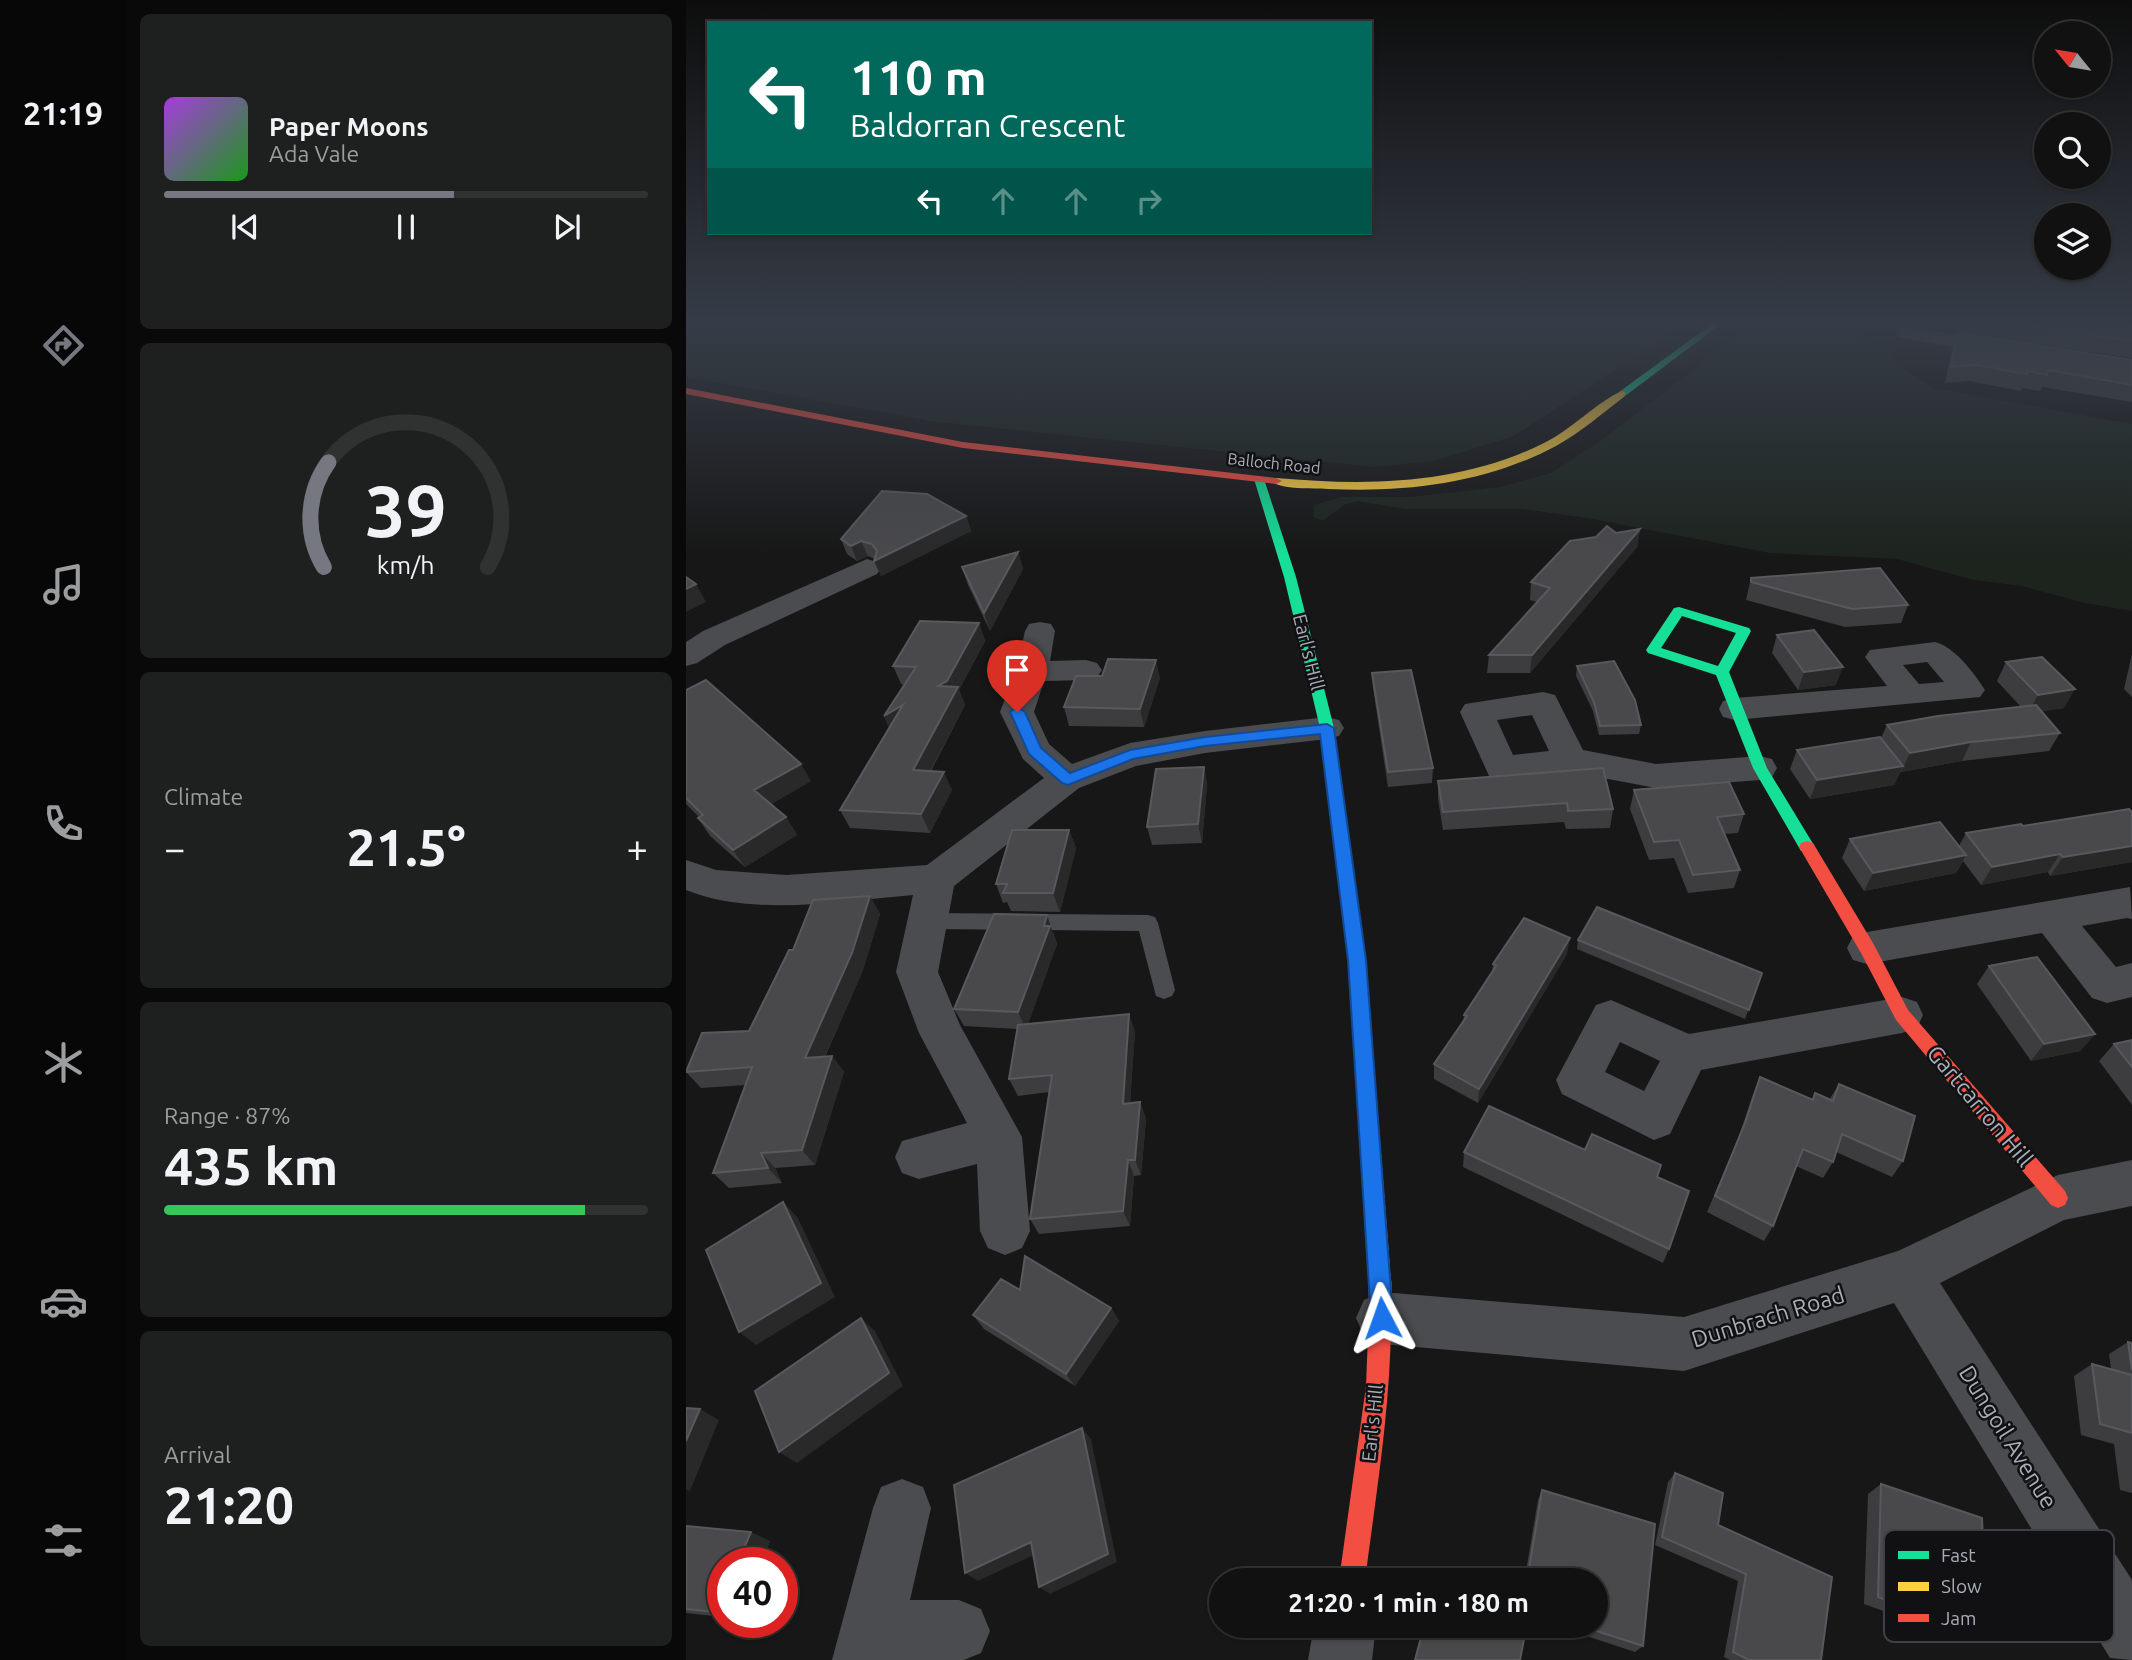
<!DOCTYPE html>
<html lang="en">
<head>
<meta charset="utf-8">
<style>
	:root { --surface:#111; --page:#1e1f1f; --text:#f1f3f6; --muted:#9c9d9f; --line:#303131; --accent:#757880 }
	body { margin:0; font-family:Ubuntu,sans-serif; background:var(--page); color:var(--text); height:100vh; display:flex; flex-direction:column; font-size:26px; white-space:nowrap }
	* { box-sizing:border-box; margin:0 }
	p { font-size:23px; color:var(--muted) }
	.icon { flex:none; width:38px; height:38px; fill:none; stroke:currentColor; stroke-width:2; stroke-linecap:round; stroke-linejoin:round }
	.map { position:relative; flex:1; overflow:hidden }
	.side { display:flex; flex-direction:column; gap:14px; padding:14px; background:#090909; width:560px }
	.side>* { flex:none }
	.top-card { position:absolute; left:21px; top:21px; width:665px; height:214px; border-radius:0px; box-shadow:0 2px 5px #0004,0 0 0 2px var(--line); background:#00695c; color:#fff; overflow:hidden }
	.needle { width:46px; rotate:300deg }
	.fabs { position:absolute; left:1348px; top:21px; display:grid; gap:14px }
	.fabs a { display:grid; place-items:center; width:77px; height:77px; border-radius:50%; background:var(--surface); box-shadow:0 2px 5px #0004,0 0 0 2px var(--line); font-size:35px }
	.speed { position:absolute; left:21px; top:1547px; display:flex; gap:14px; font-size:35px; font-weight:700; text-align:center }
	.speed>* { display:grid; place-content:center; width:91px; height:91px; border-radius:50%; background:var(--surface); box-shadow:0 2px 5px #0004,0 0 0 2px var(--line); line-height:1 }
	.speed .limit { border:10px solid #d22; background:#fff; color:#111 }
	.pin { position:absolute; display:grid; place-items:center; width:60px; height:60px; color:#fff; margin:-72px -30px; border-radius:50% 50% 50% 0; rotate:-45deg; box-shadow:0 0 7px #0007 }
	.pin .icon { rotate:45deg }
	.me { position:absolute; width:77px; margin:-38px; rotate:356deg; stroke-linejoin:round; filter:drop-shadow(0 0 5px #0008) }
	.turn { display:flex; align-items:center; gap:24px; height:147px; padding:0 28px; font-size:32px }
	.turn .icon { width:91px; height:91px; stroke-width:2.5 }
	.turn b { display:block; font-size:49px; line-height:60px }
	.lanes { display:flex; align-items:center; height:66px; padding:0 28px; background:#0003; justify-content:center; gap:35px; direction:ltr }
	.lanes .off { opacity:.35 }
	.big { font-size:52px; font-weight:700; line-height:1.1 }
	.side .tile { flex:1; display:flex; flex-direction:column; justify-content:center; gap:10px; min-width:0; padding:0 24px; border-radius:10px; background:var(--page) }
	.side .dial { align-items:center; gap:0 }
	.dial svg { height:182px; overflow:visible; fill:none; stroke:var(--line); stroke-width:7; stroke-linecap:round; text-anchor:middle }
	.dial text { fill:var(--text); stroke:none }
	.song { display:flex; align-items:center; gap:21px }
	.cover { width:84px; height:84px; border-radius:10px; background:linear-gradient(135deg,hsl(280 70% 55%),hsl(120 70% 35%)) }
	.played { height:7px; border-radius:4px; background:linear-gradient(90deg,var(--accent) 60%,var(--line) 60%) }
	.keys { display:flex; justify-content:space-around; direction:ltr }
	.heat { display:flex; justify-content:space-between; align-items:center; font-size:38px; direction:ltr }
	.charge { height:10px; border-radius:5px; background:linear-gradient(90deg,#34c759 87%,var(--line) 0) }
	.trip { position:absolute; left:523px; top:1568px; width:399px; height:70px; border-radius:35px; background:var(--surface); box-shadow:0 2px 5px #0004,0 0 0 2px var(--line); font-weight:700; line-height:70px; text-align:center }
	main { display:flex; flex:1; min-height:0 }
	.dock { display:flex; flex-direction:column; width:126px; justify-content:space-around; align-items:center; background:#070707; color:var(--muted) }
	.dock .icon { width:49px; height:49px }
	.dock .current { color:var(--accent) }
	.dock b { font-size:32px; color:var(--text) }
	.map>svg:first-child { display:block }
	.green { fill:#1d241e }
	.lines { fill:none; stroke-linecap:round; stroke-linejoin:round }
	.lane { fill:#4b4c50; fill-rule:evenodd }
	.street { fill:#4b4c50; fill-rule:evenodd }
	.fast { fill:#16e098; fill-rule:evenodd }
	.slow { fill:#ffcf43; fill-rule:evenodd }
	.jam { fill:#f24e42; fill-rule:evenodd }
	.wall { fill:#3d3d3f }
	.shaded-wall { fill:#29292a }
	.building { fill:#49494c; stroke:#58595d; stroke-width:2 }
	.route { fill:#1a73e8; stroke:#114b97; stroke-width:2 }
	.labels { text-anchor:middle; stroke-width:5; stroke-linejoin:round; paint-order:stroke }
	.far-street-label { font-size:16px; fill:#a8adb8; stroke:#111113 }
	.street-label { font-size:19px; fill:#a8adb8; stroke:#111113 }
	.near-street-label { font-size:23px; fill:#a8adb8; stroke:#111113 }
	.key { fill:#111113; stroke:#3e4045; stroke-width:2 }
	.key-label { font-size:19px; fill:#a8adb8 }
</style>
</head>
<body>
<main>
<nav class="dock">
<b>21:19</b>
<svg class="icon current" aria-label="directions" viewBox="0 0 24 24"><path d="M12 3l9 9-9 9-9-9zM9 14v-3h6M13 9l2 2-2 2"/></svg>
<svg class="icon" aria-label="music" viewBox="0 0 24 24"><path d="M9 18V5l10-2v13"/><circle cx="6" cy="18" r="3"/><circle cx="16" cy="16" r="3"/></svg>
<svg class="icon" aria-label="phone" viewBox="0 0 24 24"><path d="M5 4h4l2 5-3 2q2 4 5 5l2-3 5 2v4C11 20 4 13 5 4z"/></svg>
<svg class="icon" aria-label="climate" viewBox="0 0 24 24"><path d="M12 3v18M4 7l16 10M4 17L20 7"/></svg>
<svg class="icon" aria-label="car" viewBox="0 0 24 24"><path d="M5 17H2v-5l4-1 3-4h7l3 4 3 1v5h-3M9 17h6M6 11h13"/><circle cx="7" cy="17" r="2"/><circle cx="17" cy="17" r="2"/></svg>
<svg class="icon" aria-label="filters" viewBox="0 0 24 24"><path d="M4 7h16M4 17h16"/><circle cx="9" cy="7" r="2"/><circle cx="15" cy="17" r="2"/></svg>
</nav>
<section class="side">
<div class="tile">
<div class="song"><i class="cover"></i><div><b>Paper Moons</b><p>Ada Vale</p></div></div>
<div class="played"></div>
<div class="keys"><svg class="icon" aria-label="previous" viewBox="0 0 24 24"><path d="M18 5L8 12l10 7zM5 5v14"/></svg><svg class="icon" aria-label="pause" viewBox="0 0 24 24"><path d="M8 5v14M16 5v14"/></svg><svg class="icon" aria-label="next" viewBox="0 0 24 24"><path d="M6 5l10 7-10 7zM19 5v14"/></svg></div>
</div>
<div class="tile dial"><svg viewBox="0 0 100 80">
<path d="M14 69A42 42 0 1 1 86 69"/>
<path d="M14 69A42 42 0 0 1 16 23" stroke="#757880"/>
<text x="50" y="56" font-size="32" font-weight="700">39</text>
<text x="50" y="72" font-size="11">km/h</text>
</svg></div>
<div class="tile"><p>Climate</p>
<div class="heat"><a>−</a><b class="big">21.5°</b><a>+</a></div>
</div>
<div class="tile"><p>Range · 87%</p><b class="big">435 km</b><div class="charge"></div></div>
<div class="tile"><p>Arrival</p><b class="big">21:20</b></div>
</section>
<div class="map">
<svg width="1446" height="1660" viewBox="0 0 1446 1660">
	<rect width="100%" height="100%" fill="#171717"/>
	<path class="green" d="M0,324H999L828,436L748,461L688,467L251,422L0,377Z
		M1067,324H1163L1174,337L1206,352L1208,362L1247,388L1446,424V611L1399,603L1336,586L1287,580L1211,559L1084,553L901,518L836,509H718L671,501L658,505L637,521L627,517L628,505L655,497H725L814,487L865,473L917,439Z"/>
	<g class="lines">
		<path class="lane" d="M241,913L462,915L469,917L472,923L489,990L486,996L478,999L470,996L453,931L241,929L234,927L231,921L234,915Z"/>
		<path class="street" d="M1204,324H1224L1227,328L1319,343L1327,344L1330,349L1327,354L1319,355L1220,339L1213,337Z
			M181,559L191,562L195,568L191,574L39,645L11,663L0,666V642L17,631Z
			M354,622L365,624L369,631L364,661L400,660L411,663L416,670L411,677L400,680L358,681L348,712L363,744L386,764L444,743L519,731L641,717L653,720L658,728L653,736L641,739L519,753L450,766L393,788L268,886L252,972L274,1025L336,1137L344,1231L336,1248L319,1255L302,1248L294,1231L291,1164L233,1179L216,1173L209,1157L216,1141L281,1123L233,1033L210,972L227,895C157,901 66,917 0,890V860L30,870L101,875L241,865L358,778L337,759L314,712L330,671L339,631L343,624Z
			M1249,642C1269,647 1288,673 1299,690L1294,697L1049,720L1037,717L1033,709L1037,701L1049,698L1201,686L1179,657L1184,650ZM1241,662L1258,682L1233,684L1217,665Z
			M857,692L869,695L897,750L970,764L1074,756L1086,759L1091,768L1086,777L1074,780L970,788L885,772L816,781L804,778L774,712L779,704ZM846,715L863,751L827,755L811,720Z
			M1444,887L1446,919L1441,918L1396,926L1430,967L1446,963V997L1421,1003L1406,998L1356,933L1181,964L1167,960L1161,948L1167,936L1181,932Z
			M1216,997L1231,1002L1237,1015L1231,1028L1216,1033L1015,1070L984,1134L968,1140L876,1094L870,1080L910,1005L925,1000L1003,1034ZM934,1042L974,1061L958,1091L919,1072Z
			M1446,1160V1206L1378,1220L1254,1283L1446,1580V1660L1424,1658L1208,1303L998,1371L696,1344L678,1336L670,1318L678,1300L696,1292L998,1317L1212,1251L1372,1175Z
			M216,1479L237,1487L245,1508L224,1600H273L295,1609L304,1631L295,1653L278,1660H146L187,1508L195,1487Z
			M628,1626H690L686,1660H622Z"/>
		<path class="fast" d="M1026,324H1035L939,396H933V392Z
			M573,476L578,479L610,577L648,728L669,884L667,888H655L653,884L634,728L598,577L568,479Z
			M993,607L1063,628L1065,631L1043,672L1081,768L1129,847L1127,851H1115L1067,768L1030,675L962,653L960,650L988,608ZM996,616L1050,633L1032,666L975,648Z"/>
		<path class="slow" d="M936,391L939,392V396C917,413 895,432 870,446C801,483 719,493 642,489C626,488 597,490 584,481L590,478C681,486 772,485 856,444C884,431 912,401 936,391Z
			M661,878L667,880L669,884L680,960L704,1269L701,1277L693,1280L685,1277L682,1269L662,960L653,884L655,880Z"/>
		<path class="jam" d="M0,388L277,442L590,478L596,481L590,484L277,448L0,394Z
			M1121,841L1127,843L1187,943L1222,1010L1379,1191L1382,1198L1379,1205L1372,1208L1365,1205L1210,1020L1175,953L1113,847L1115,843Z
			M693,1258L701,1261C708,1280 706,1305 705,1325C704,1411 690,1495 679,1580H653L680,1386L683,1308L682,1269L685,1261Z"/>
	</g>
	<path class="wall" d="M1271,324H1446V358L1270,332Z
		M1272,333L1446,360V402L1356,387L1354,391L1336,388L1334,391L1284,381L1259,383L1266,349Z
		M280,516L285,531L195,576L189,559L182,556L171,561L161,554L155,539Z
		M954,529L951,547L844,673H801L803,655L851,602L844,600L845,582L930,533Z
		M332,552L337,569L304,631L282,585L276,567Z
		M1065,578L1222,605L1215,623L1159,627L1060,600Z
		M293,623L299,641L273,690L279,705L245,771L266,790L244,833L164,828L154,810L203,728L198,716L218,685L215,684L207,666Z
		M1091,635L1150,685L1112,690L1086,653Z
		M1446,654V697L1438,689Z
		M1320,662L1378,708L1356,711L1374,733L1363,751L1276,761L1215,772V771L1208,785L1124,799L1104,769L1111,750L1195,738L1201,725L1335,707L1311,681Z
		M891,666L955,725L953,734L913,735L907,711L890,676Z
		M686,673L747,768L746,783L702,787L687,688Z
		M416,676L474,678L458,727L383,726L378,707Z
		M0,690L125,781L85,804L100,817L111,835L59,867L24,836L12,818L13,817L0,804Z
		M518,767L521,785L516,843L466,845L461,827Z
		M752,781L927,809L924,828L880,829L878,822L757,830L752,799Z
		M948,790L1058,814L1052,833L1038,834L1054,870L1048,888L1002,893L988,858L963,860L944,809Z
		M1446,812V862L1364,876L1362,872L1295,885L1277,861L1270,873L1178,891L1156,858L1164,839L1273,846L1280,833Z
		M383,830L390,848L374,912L325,911L321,902L317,903L310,884Z
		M184,896L194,914L177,970L139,1057L146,1056L158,1072L129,1165L89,1168L96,1183L43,1188L27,1173L60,1085L15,1088L0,1072V1071L63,1031L107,950Z
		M368,933V935L371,944L342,1024L449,1031L444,1103L454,1102L460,1119L455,1175L448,1176L444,1226L353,1234L344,1219L363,1092L332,1096L323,1079L331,1029L278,1026L268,1009Z
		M892,940L1076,973L1059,1019L891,949Z
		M881,954L792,1103L748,1079V1064L777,1021L778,1015L806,972L807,964Z
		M1303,966L1409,1034L1394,1051L1345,1061L1291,984Z
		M1446,1040V1105L1413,1061L1428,1044Z
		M1074,1077L1126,1100L1129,1093L1143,1100L1153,1084L1217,1161L1206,1177L1150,1152L1147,1162L1137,1178L1110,1166L1087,1226L1078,1241L1021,1212L1052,1139L1067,1094Z
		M899,1150L971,1177L983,1249L977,1263L777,1167L778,1152Z
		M334,1290L425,1308L433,1321L389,1386L298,1329L287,1315Z
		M1442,1342L1446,1343V1493L1434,1490L1428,1444L1395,1435L1388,1376L1406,1364L1425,1369L1423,1354Z
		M989,1473L1032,1525L1135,1660H1044L1038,1657L1052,1581L969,1545L982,1482Z
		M1195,1484L1301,1636L1284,1642L1178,1604L1182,1494Z
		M856,1490L957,1646L949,1652L870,1626H910V1580H852L839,1577L852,1500Z
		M0,1526L84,1541L80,1551L96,1559L37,1563V1617L0,1613Z"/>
	<path class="shaded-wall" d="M280,516L285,531L195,576L188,561Z
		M954,529L951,547L844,673L846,655Z
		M175,541L182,556L171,561L165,546Z
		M332,552L337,569L304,631L298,613Z
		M10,584L20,602L0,612V589Z
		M293,623L299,641L273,690L279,705L235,788L227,770L252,686Z
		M470,660L474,678L458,727L454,709Z
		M1157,667L1150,685L1112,690L1118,672Z
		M1389,689L1378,708L1342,714L1352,695Z
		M217,705L206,735L198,716Z
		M1285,742L1276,761L1215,772L1224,753Z
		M115,764L125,781L79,808L68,790Z
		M1217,766L1208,785L1124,799L1131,780Z
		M518,767L521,785L516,843L512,824Z
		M258,772L266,790L244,833L235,814Z
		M100,817L111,835L59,867L47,850Z
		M383,830L390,848L374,912L367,893Z
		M1446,846V862L1364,876L1377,857Z
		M1374,854L1362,872L1295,885L1306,867Z
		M1280,855L1270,873L1178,891L1187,873Z
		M184,896L194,914L177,970L131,1074L119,1058Z
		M361,915L371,944L340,1030L332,1012Z
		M884,938L881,954L792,1103L793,1089Z
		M443,1014L449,1031L443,1120L437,1104Z
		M1409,1034L1394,1051L1345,1061L1358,1044Z
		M146,1056L158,1072L129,1165L116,1150Z
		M454,1102L460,1119L455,1175L449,1160Z
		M75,1153L89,1168L96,1183L82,1168Z
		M442,1160L448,1176L444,1226L437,1211Z
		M97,1202L112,1218L149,1297L70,1345L53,1332Z
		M425,1308L433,1321L389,1386L380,1374Z
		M175,1318L189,1331L217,1386L111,1463L93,1452Z
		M14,1409L33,1420L4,1491L0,1490V1441Z
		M396,1428L405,1439L431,1562L364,1594L353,1587Z
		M65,1532L84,1541L80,1551L96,1559L95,1563H72L58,1548Z
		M345,1542L356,1551L292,1581L279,1573Z"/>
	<path class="building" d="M1326,324H1446V341Z
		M1272,333L1446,360V385L1362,370L1361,375L1342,371L1341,374L1290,365L1265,367Z
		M196,491L241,494L280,516L188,561L191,551L186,544L175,541L165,546L155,539Z
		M921,526L930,533L954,529L846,655H803L864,588L845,582L884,541L910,537Z
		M332,552L298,613L276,567Z
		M1194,568L1222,605L1166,609L1065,582V578Z
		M0,577L10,584L0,589Z
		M234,621L293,623L261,681L252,686L272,687L227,770L258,772L235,814L154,810L217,705L198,716L230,667L207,666Z
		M1128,630L1157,667L1118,672L1091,635Z
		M1356,657L1389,689L1352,695L1320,662Z
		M422,659L470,660L454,709L378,707L390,676H416Z
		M928,661L949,700L955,725L914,726L908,702L891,666Z
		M725,670L747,768L702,772L686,673Z
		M20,680L115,764L68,790L100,817L47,850L12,818L17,815L0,798V690Z
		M1350,705L1374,733L1285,742L1224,753L1201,725L1252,716Z
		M1194,737L1217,766L1131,780L1111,750Z
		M518,767L512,824L461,827L470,769Z
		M917,768L927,809L882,811L881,803L757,812L752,781Z
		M1043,782L1058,814L1031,817L1054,870L1007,875L993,840L968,842L948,790Z
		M1443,809L1446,812V846L1377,857L1374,854L1306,867L1280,833L1335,824L1337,826Z
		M1254,822L1280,855L1187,873L1164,839Z
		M326,830H383L367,893H317L321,884H310Z
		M184,896L166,953L119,1058L146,1056L116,1150L75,1153L82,1168L27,1173L66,1067L0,1072L16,1033L63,1031L103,950H107L127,900Z
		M911,907L1076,973L1063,1010L892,940Z
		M308,914L361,915L358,926H364L332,1012L268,1009Z
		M838,918L884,938L793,1089L748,1064L781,1016L778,1015L810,966L807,964Z
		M1351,957L1409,1034L1358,1044L1303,966Z
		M443,1014L437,1104L454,1102L449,1160H442L437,1211L344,1219L366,1075L323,1079L332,1025Z
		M1446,1040V1067L1428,1044Z
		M1074,1077L1127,1100L1129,1093L1147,1101L1153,1084L1229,1116L1217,1161L1156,1134L1147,1162L1117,1149L1087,1226L1029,1196L1059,1123Z
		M803,1106L899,1150L906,1134L975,1165L971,1177L1003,1191L983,1249L778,1152Z
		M97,1202L135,1283L53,1332L20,1250Z
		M339,1256L425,1308L380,1374L287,1315L315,1279L334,1290Z
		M175,1318L203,1373L93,1452L69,1391Z
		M1442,1342L1446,1343V1370Z
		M1406,1364L1446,1375V1433L1414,1424Z
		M0,1408L14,1409L0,1441Z
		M396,1428L422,1554L353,1587L345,1542L279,1573L268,1485Z
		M989,1473L1037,1493L1032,1525L1146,1577L1135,1660H1063L1047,1652L1060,1574L976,1537Z
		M1195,1484L1296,1518L1301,1636L1192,1597Z
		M856,1490L969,1524L957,1646L895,1626H910V1580H879L843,1569Z
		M0,1526L65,1532L58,1548L78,1550L72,1563H37V1613L0,1609Z
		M738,1626H815L839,1634L834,1660H729Z"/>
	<linearGradient id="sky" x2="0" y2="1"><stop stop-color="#0d0d0d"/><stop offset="0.58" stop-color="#363c47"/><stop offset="1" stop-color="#363c47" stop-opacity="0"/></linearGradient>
	<rect width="1446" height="556" fill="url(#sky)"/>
	<path class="route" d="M331,707L339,712L355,748L384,773L444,750L519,737L641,724L648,728L680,960L707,1318L704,1326L696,1329L688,1326L685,1318L662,960L634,734L519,746L447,759L382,785L376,783L343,754L324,712Z"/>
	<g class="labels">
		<g class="far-street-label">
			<text transform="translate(588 463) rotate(6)" y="6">Balloch Road</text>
		</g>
		<g class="street-label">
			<text transform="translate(623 652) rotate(76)" y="7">Earl's Hill</text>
			<text transform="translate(686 1423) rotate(-84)" y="7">Earl's Hill</text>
		</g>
		<g class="near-street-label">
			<text transform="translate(1294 1106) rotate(50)" y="8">Gartcarron Hill</text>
			<text transform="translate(1082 1317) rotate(-17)" y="8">Dunbrach Road</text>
			<text transform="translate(1322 1437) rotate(58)" y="8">Dungoil Avenue</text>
		</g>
	</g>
	<rect x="1198" y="1530" width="230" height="112" rx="10" class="key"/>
	<rect x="1212" y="1551" width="31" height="8" fill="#16e098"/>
	<rect x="1212" y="1582" width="31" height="9" fill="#ffcf43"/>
	<rect x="1212" y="1614" width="31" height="8" fill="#f24e42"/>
	<g class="key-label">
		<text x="1255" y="1562">Fast</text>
		<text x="1255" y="1593">Slow</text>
		<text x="1255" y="1625">Jam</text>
	</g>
</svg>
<div class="fabs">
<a><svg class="needle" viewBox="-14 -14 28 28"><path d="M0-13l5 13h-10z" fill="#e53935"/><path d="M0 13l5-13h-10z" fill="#9c9d9f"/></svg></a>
<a><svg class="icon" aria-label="search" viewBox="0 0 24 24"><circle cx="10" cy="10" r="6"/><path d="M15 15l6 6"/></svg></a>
<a><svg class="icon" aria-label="layers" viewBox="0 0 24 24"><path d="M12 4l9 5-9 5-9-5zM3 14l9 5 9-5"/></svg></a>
</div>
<div class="speed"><div class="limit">40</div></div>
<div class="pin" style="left:331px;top:712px;background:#d93025"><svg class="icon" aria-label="arrive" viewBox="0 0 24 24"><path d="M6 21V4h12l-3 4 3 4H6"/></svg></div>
<svg class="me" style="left:696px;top:1318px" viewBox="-20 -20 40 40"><path d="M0-17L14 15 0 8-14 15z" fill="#1a73e8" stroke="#fff" stroke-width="4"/></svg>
<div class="trip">21:20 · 1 min · 180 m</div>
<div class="top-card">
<div class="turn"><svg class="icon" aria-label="left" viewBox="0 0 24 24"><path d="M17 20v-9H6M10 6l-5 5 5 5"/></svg><div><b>110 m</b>Baldorran Crescent</div></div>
<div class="lanes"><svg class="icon" aria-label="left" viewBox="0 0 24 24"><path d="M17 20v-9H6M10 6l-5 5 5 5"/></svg><svg class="icon off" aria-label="ahead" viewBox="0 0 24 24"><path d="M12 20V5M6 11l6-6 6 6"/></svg><svg class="icon off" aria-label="ahead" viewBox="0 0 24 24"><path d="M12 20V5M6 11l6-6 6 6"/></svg><svg class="icon off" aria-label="right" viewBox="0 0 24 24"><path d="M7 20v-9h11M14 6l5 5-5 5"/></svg></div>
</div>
</div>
</main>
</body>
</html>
